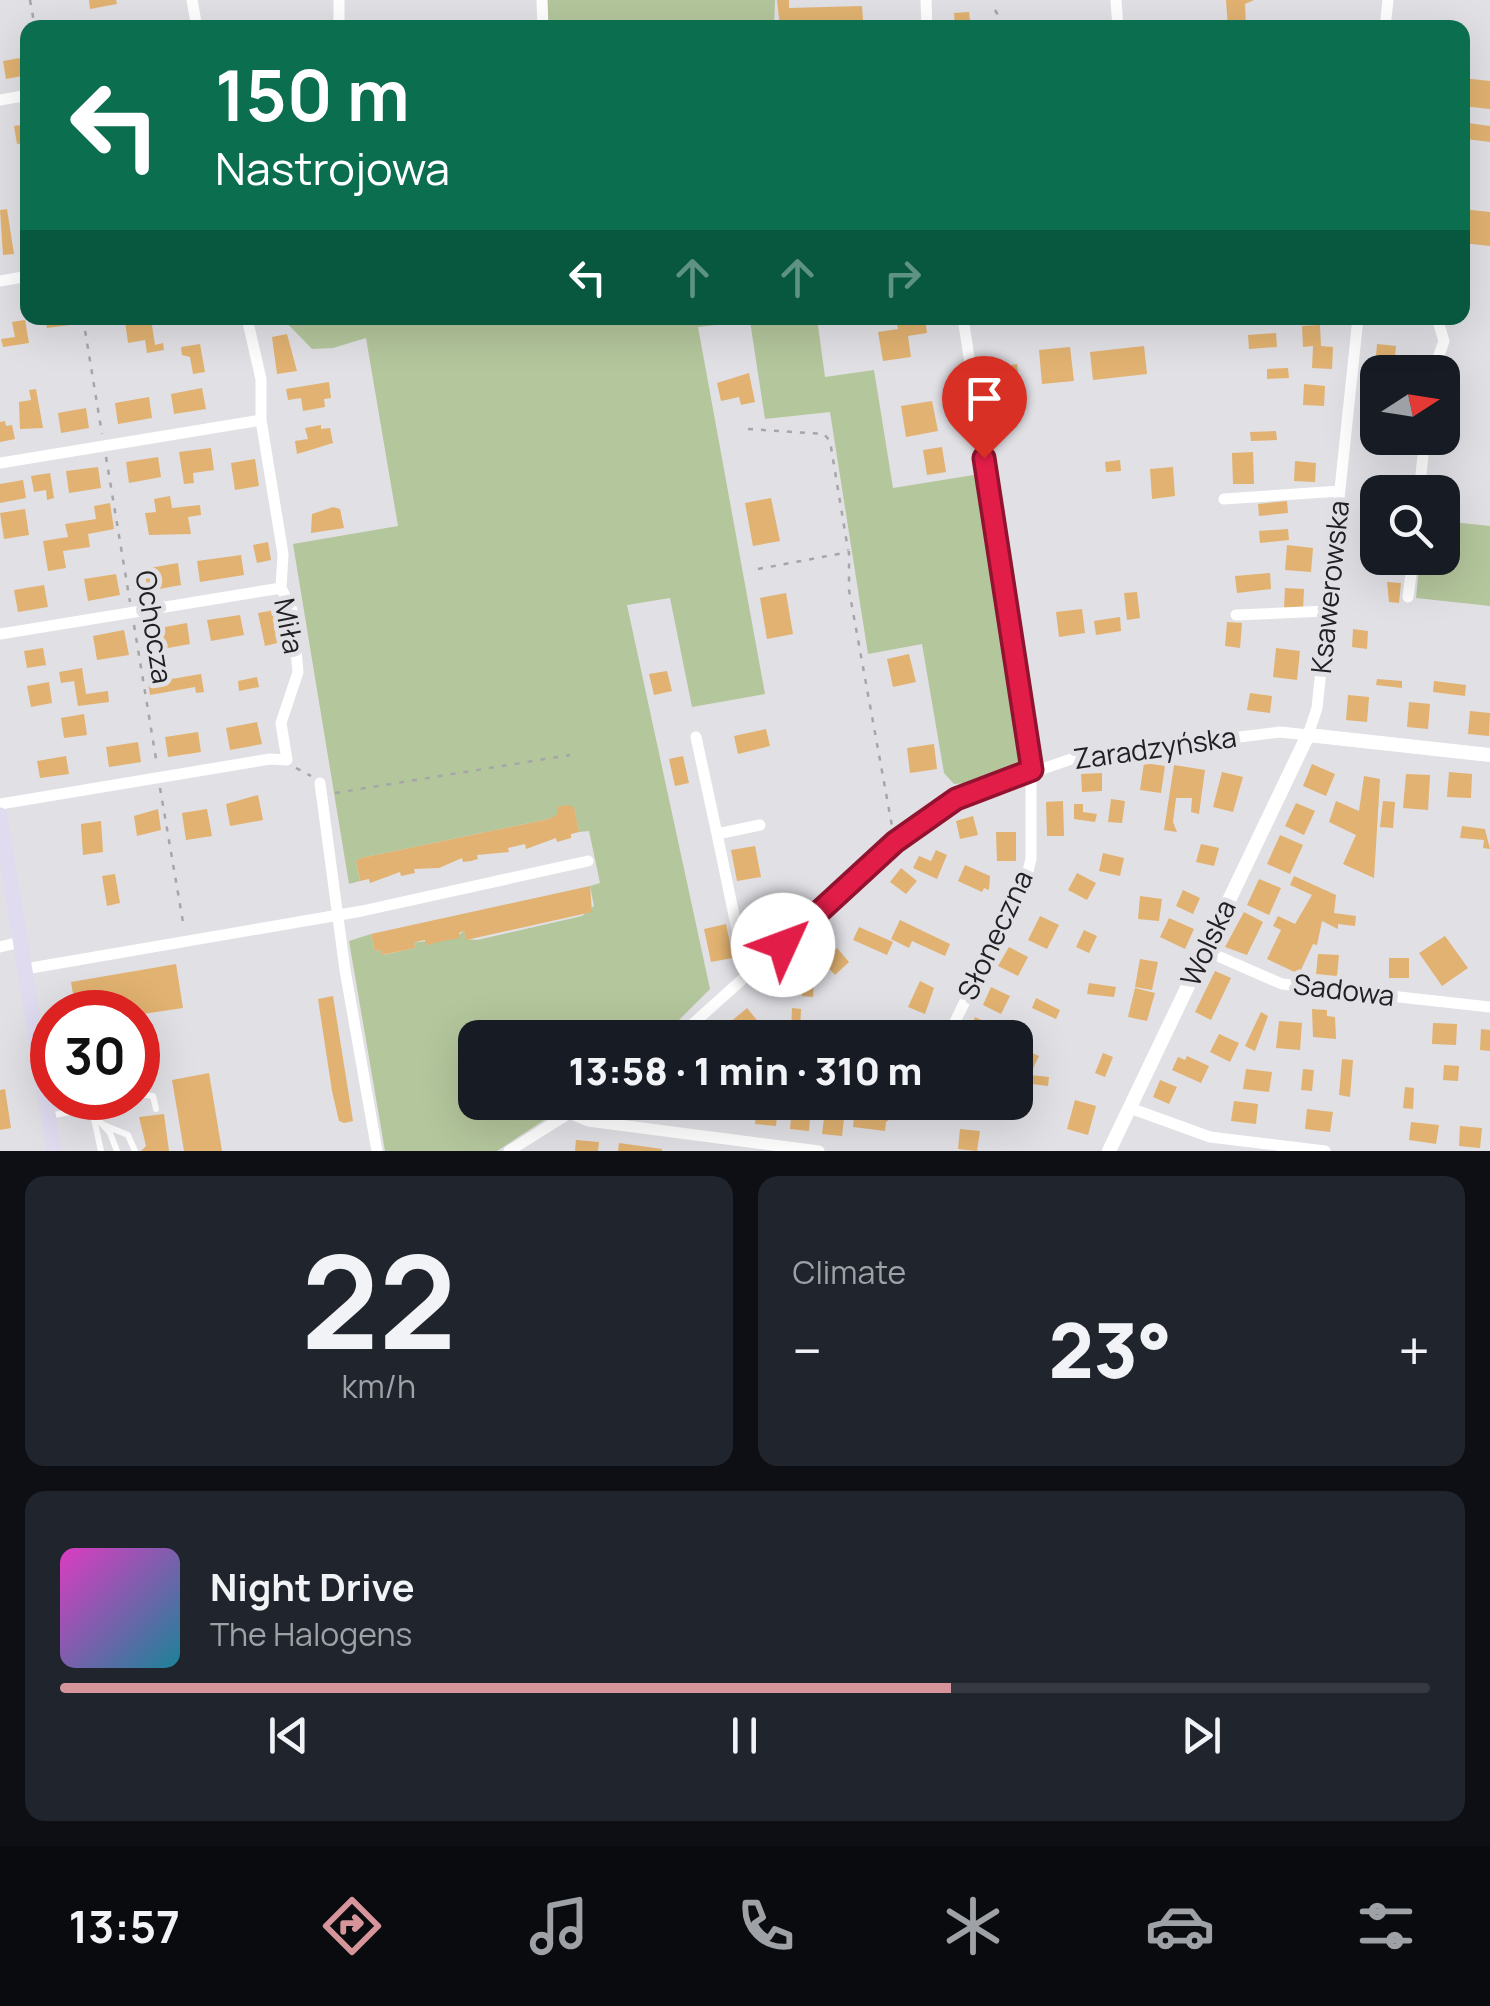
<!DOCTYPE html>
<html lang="en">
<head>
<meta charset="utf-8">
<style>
	:root { --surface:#171b24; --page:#20242c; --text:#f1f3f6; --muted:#9ea1a6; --line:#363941; --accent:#d6959a }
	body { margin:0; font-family:Manrope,sans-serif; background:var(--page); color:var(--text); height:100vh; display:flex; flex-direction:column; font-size:38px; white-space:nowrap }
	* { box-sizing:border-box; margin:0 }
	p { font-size:32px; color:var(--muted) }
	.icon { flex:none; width:55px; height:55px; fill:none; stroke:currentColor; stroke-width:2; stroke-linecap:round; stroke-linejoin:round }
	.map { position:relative; height:1151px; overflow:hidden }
	.side { display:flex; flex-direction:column; gap:25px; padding:25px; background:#0d0f14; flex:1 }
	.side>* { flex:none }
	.guide { position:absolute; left:20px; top:20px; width:1450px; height:305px; border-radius:20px; box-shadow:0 10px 40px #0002; background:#0b6e4f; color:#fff; overflow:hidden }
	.needle { width:65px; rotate:78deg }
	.tools { position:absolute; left:1360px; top:355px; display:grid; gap:20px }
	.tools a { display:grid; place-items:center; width:100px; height:100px; border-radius:20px; background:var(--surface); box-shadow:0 10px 40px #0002; font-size:50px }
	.speed { position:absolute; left:30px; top:990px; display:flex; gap:20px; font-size:50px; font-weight:700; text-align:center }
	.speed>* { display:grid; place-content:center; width:130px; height:130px; border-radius:50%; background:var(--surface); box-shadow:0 10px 40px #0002; line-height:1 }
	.speed .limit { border:15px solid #d22; background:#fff; color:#111 }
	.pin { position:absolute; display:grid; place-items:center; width:85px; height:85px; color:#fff; margin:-102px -42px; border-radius:50% 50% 50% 0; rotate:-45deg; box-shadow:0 0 10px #0007 }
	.pin .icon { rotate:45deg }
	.me { position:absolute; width:110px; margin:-55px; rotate:47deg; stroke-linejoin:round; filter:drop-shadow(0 0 8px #0008) }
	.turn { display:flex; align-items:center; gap:35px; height:210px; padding:0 30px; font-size:45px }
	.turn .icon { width:130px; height:130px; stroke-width:2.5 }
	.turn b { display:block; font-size:70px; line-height:85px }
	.lanes { display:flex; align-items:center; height:95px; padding:0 30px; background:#0003; justify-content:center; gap:50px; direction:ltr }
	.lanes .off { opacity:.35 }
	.big { font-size:75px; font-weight:800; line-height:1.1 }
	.side .widget { flex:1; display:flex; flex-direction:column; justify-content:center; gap:15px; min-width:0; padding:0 35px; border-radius:20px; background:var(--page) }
	.side .dial { align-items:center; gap:0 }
	.dial b { font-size:130px; line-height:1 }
	.song { display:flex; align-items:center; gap:30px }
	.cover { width:120px; height:120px; border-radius:15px; background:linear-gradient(135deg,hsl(310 70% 55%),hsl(190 70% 35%)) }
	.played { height:10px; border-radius:5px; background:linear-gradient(90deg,var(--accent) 65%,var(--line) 65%) }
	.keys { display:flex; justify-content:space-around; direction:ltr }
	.heat { display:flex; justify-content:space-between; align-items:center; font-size:55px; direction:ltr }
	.side .tiles { flex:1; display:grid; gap:25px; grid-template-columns:1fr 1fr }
	.widget:last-child { grid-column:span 2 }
	.trip { position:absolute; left:458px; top:1020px; width:575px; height:100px; border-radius:20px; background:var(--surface); box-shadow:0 10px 40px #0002; font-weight:800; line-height:100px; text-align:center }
	.dock { display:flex; height:160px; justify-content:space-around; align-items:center; background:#090b0e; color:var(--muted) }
	.dock .icon { width:70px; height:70px }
	.dock .selected { color:var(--accent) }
	.dock b { font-size:45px; color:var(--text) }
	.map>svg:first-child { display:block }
	.green { fill:#b4c69c }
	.building { fill:#e1b271 }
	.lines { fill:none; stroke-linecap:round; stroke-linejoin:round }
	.path { stroke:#a6a6aa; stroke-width:2.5; stroke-dasharray:5 8; stroke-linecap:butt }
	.service { stroke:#fff; stroke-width:6 }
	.minor { stroke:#fff; stroke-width:11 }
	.tertiary { stroke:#fff; stroke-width:14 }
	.secondary { stroke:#e0dbef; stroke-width:15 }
	.route-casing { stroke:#92132f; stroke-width:25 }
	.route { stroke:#e11d48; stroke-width:18 }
	.labels { text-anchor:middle; stroke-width:10; stroke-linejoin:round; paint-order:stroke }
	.street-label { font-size:28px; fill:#212123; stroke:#e1e0e5 }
</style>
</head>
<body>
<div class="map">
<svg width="1490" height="1151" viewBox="0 0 1490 1151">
	<rect width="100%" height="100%" fill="#e1e0e5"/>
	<path class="green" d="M547,0H775L774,27H548Z
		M282,318H817L825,377L874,370L893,488L980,474L1026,759L967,783L954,784L944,773L922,644L868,654L830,412L765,419L750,321L698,327L765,694L692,707L670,598L627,605L710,989L662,1037L475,1038V1102L570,1103L497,1151H385L349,941L371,934L375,951L381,950L383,955L415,948L414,943C433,938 445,947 464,931L466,939L477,940L582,916L594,906L590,886L600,883L589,831L579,832L574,808L549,819L361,858L356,863L360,881L349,884L293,544L398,526L366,338L333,348L312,349Z
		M1443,521L1490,526V606L1416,598L1420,558H1442Z"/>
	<path class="building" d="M89,0H116L117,4L90,9Z
		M777,0H789V8L862,6L863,20H905V28H780Z
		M1226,0H1254L1245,4L1246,28H1228Z
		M969,12L971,28H955L954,13Z
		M26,57L28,75L6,79L3,61Z
		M1462,78L1490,81V109L1462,106Z
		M1468,123L1490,126V142L1466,139Z
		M28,124V143L17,144L14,126Z
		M7,209L14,254L3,255L0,210Z
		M1462,209L1490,212V246L1462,243Z
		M45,318H69L70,325L47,328Z
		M896,318H925L927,333L908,336L911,357L883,361L878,332L898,329Z
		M140,319H151L155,345L163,343L164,350L147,353L145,340L128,343L125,321Z
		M25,320L29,343L3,347L1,339L15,337L12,322Z
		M1320,325L1321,346L1333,347L1332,369L1312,368L1313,346L1303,347L1302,326Z
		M1276,333L1277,347L1249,349L1248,335Z
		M287,334L297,371L277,374L272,337Z
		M200,344L205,372L193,374L190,357L182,355L181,347Z
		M1377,344L1396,346L1394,369L1375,367Z
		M1144,346L1147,374L1093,380L1090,352Z
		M1070,347L1074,381L1042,384L1039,350Z
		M1017,364L1020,388L1002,390L999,367Z
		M1288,368L1289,378L1267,379V369Z
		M749,373L755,402L741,405L739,397L721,401L717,383Z
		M329,382L331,398L324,399L325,407L303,411L301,398L288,400L286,389Z
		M1304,384L1325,386L1324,406L1303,405Z
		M202,388L206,409L174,414L171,394Z
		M36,389L43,428L20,429L19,402L31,400L29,390Z
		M149,397L152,418L118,424L115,403Z
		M932,401L938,431L906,437L901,406Z
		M1370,405L1378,406V436H1368Z
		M86,408L89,428L61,433L58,413Z
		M5,421L6,426L12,425L15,439L0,442V422Z
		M321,425V429L330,428L333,443L297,454L295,441L308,439L305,428Z
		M1276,431L1277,440L1251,441L1250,432Z
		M1396,438H1411V455L1396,454Z
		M942,447L946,472L927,475L923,450Z
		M211,448L214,470L193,473L194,483L184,484L179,452Z
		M1253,452L1254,484H1233L1232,453Z
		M158,457L161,477L129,483L126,462Z
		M255,459L259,486L235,490L231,463Z
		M1120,460L1121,471L1106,472L1105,462Z
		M1295,461L1316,463L1315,482L1294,481Z
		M98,467L101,488L69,493L66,471Z
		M1173,467L1175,496L1152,499L1150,469Z
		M50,473L54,498L47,500L46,490L34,492L31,476Z
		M23,480L26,498L0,503V484Z
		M170,496L172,508L200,505L201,515L188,517L191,534L149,535L145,513L156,512L154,499Z
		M771,498L780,541L753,546L745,503Z
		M1287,501L1288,513L1259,516L1258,504Z
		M110,503L114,529L88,534L90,547L63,551L66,568L48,571L43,541L68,537L65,524L96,519L94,506Z
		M333,507L340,509L344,528L311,533L312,514Z
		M1366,507L1378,508V534L1364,533Z
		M25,509L29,535L4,539L0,513Z
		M1288,529L1289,540L1260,543L1259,531Z
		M268,542L271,560L257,563L253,545Z
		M1287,545L1313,548L1311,572L1285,570Z
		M241,555L244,575L200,582L197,561Z
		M178,563L181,585L148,591L144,569Z
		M1270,573L1271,589L1237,593L1235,576Z
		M116,574L120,595L88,601L84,579Z
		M1387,582L1401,583L1399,603L1389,602Z
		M44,585L48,607L18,612L14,590Z
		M1285,588L1304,589L1303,610L1284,608Z
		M1137,592L1140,618L1127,620L1124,593Z
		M786,593L793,634L767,639L760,598Z
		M281,609L285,628L275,630L277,643L265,646L258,613Z
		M1082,609L1085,633L1059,637L1056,612Z
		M240,615L244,635L211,641L207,620Z
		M1120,617L1121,631L1096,635L1094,621Z
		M1227,622L1242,623L1240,648L1225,646Z
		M187,623L190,644L157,650L154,629Z
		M1353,629L1368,631L1367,649L1352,647Z
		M124,630L129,655L97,660L93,636Z
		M43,648L46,665L27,668L24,651Z
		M1276,648L1300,651L1297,680L1273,677Z
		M909,654L916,682L893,687L887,659Z
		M82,668L86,694L108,691L109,702L78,706L74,681L61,683L59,672Z
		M667,671L672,691L654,695L649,674Z
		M201,674L204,692L196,693L195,687L150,695L148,683Z
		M257,677L259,687L239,691L238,681Z
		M1377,679L1402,681V688L1376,685Z
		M1434,681L1466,685L1465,696L1433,692Z
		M49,682L52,703L31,707L27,686Z
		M1250,693L1272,696L1270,713L1247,710Z
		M1348,695L1369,697L1367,722L1346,720Z
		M1409,702L1430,704L1428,729L1407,727Z
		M1470,711L1490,713L1489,736L1468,734Z
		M84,714L87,735L64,738L61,718Z
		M257,722L262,744L230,750L226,728Z
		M766,729L770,746L738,754L734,736Z
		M198,732L201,752L168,757L165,737Z
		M138,742L141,762L109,767L106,747Z
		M934,744L937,769L910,773L907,748Z
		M66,756L69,774L40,778L37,761Z
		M683,756L689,783L675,786L669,759Z
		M1144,763L1165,766L1161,793L1140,790Z
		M1312,764L1335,774L1326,796L1303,786Z
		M1174,765L1205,770L1199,814L1191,812L1192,798H1176L1173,822L1177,832L1164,830Z
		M1222,772L1243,777L1233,812L1213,807Z
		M1449,772L1472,774L1471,798L1447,797Z
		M1102,773V791L1082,792L1081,774Z
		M1406,774L1430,775L1428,810L1403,808Z
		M1364,776L1380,779L1374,878L1343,864L1356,835L1329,822L1336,801L1359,811Z
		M258,795L263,820L230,826L226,804Z
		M1111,799L1125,801L1122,823L1108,822Z
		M1063,801L1064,836H1047L1046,802Z
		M1383,801L1395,802L1393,828L1380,827Z
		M1296,803L1315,811L1304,835L1285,826Z
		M1074,804H1083V812L1097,814L1095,822L1074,819Z
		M567,805L574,807L579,832L571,834V838L557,842L556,838L526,849L525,844L508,848L509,852L477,855L478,859L471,861L463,862L462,858L439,868L414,869L415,873L401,876L400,872L370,883L369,879L360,881L356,862L361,858L549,819L558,814L557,807Z
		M158,809L161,830L137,836L134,816Z
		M207,809L212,836L186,840L182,813Z
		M973,816L978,835L960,839L956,821Z
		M101,821L103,852L83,855L81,824Z
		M1462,826L1485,829L1490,849L1483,848L1484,840L1460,838Z
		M996,832H1016V861H997Z
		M1280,835L1303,845L1290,874L1267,864Z
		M1201,844L1219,848L1214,866L1196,862Z
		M755,846L761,877L737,881L731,850Z
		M936,850L947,855L937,879L913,868L919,856L931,861Z
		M1103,853L1124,858L1120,876L1099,871Z
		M965,865L990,876L989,890L984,888L982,892L958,881Z
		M901,868L917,881L906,894L890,882Z
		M1077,873L1096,883L1087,900L1068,890Z
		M115,874L120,903L107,906L102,876Z
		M1294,876L1336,895L1334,913L1356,916L1355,926L1338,924V929L1322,921L1317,945L1313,944L1299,974L1267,959L1281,930L1273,926L1278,916L1295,924L1312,895L1290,885Z
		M1259,879L1281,888L1269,915L1247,905Z
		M590,886L592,912L466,940L464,931L459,933L460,938L443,941L426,945L425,940L420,941L414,943L415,948L382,955L381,950L375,951L371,934Z
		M1183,890L1200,898L1193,914L1176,906Z
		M1140,896L1162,899L1159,921L1138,919Z
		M1244,912L1263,922L1247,955L1225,947Z
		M1040,916L1059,925L1047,949L1028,940Z
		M1169,918L1194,929L1185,949L1160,937Z
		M900,920L950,944L945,956L912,941L909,948L891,939Z
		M726,924L733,958L711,962L704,929Z
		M859,927L893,942L887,955L853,940Z
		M1084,930L1097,936L1089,953L1076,947Z
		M1445,936L1468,968L1442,986L1419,953Z
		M1009,947L1028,957L1018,976L998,966Z
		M837,948L849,962L835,975L822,961Z
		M1318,954L1339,955L1337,976L1316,974Z
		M1389,958H1409V978H1389Z
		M1140,959L1158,962L1152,990L1135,987Z
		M176,964L183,1008L143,1014L142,1009L76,1012L71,982Z
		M792,964L800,974L779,991L771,981Z
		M1215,971L1231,978L1211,1020L1195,1012Z
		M803,979H814L813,997L802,996Z
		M920,981L934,988L925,1014L908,1007Z
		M1089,983L1116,987L1114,997L1087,994Z
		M991,987L1010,996L1001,1014L983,1005Z
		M1135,988L1155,993L1147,1021L1128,1017Z
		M333,996L353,1121L344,1123L339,1121L332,1091L318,999Z
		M1036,998L1060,1010L1056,1019L1032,1008Z
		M747,1008L761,1025L741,1038L729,1023Z
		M792,1008L801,1009L800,1033L791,1032Z
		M1312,1009L1327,1010V1016L1335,1017L1336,1039L1313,1037Z
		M1261,1012L1268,1016L1255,1051L1245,1046Z
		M975,1017L994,1026L989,1038L967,1036Z
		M1279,1021L1302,1023L1300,1050L1276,1048Z
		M894,1023L916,1029L914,1038H889Z
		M1433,1023L1457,1024L1456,1045L1432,1044Z
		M1481,1029L1490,1030V1051L1480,1050Z
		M1219,1034L1239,1043L1230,1062L1210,1052Z
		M1030,1052L1039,1056L1030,1075L1049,1077L1048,1086L1015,1082Z
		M1103,1053L1113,1057L1105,1077L1095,1073Z
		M1187,1056L1209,1066L1201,1083L1172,1070L1178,1057L1185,1060Z
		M1342,1059L1353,1060L1350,1097L1339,1095Z
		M1444,1065L1459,1066L1458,1081L1443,1080Z
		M1246,1069L1272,1072L1269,1092L1243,1089Z
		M1303,1069L1314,1070L1312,1091L1301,1090Z
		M209,1073L222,1151H184L172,1080Z
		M1160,1080L1177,1087L1169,1104L1153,1097Z
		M1405,1087L1414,1088L1413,1109L1403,1108Z
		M5,1089L11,1128L0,1130V1090Z
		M1075,1100L1096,1106L1088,1135L1067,1129Z
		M1234,1101L1258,1104L1256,1124L1231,1121Z
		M650,1102H671L669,1115L649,1112Z
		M689,1102H709L708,1118L687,1115Z
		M721,1102H740L738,1120L719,1118Z
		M826,1102H846L842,1136L822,1134Z
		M881,1102H888L896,1115L886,1122L885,1131L853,1127L855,1106L874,1108Z
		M960,1102H997L995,1115L959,1109Z
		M757,1104L778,1106L776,1126L755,1124Z
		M792,1105L811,1106L809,1131L790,1129Z
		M1307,1109L1333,1112L1330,1132L1305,1129Z
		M164,1114L169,1151H141L146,1146L139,1117Z
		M1411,1122L1439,1125L1436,1144L1409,1140Z
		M1460,1126L1482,1128L1480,1148L1459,1146Z
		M960,1129L980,1131L977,1151L958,1149Z
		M576,1140L599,1142L598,1151H575Z
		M619,1143L662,1149V1151H618Z"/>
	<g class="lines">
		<path class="path" d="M30,0L35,28
			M995,10L1001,20
			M83,318L102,434
			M748,429L824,434L830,441L848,550
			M106,457L130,602
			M758,569L849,552V590L892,826
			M134,625L157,765
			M296,768L311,776
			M160,788L184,928
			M335,793L570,755"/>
		<path class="service" d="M138,1094L153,1096L156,1109
			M86,1109L118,1098
			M94,1115L110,1133L117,1151
			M49,1116L86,1109L93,1114L101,1151
			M104,1125L128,1135L135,1151"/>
		<path class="minor" d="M192,0L197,28
			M542,0L543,28
			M926,0L927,28
			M1116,0L1118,28
			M339,28V0
			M1385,28L1388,0
			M0,100L28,95
			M0,281L28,276
			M1433,372L1444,341L1437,318
			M0,463L261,420
			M1419,492L1425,438
			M1224,499L1340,491
			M1408,597L1413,558
			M1236,615L1327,611
			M0,634L281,588
			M696,737L717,834
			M320,783L345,970L377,1151
			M0,804L270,759L287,760L281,723L298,672L292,610L281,588L283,554L261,420V379L247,318
			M0,947L20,942
			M1204,950L1282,984L1490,1007
			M25,969L362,911L588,861
			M755,970L743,958L717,834L760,825
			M677,1038L895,842L956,799L1077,757L1280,732L1308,735L1317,708L1358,318
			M947,1038L1027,875L1031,859V758L963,318
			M1130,1108L1210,1137L1325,1151
			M569,1113L588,1121L819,1151
			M509,1151L587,1102"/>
		<path class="tertiary" d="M1109,1151L1308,735L1490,755"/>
		<path class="secondary" d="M0,815L54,1151"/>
	</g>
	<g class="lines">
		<defs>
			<path id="route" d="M783,945L895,842L956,799L1032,770L984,458"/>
		</defs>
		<use href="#route" class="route-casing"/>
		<use href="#route" class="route"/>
	</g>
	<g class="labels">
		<g class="street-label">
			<text transform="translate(1330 587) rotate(-84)" y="10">Ksawerowska</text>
			<text transform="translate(289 626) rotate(79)" y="10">Miła</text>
			<text transform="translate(154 627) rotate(81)" y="10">Ochocza</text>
			<text transform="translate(1155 748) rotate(-8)" y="10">Zaradzyńska</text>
			<text transform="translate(995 935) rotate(-65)" y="10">Słoneczna</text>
			<text transform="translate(1208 943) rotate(-65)" y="10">Wolska</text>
			<text transform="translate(1344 990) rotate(7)" y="10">Sadowa</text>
		</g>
	</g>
</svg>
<div class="tools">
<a><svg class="needle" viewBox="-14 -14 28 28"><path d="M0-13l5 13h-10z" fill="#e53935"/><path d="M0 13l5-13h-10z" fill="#9ea1a6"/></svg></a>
<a><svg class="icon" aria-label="search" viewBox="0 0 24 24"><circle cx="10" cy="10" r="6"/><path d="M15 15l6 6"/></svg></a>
</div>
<div class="speed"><div class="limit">30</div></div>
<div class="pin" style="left:984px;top:458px;background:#d93025"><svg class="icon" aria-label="arrive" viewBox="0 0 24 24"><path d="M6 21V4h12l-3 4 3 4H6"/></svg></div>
<svg class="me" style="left:783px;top:945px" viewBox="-20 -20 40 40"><circle r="19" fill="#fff"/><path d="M0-13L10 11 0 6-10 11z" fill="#e11d48"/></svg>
<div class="trip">13:58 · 1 min · 310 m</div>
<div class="guide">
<div class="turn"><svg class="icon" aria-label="left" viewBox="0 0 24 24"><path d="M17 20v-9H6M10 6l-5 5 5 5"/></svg><div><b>150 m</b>Nastrojowa</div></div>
<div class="lanes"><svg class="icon" aria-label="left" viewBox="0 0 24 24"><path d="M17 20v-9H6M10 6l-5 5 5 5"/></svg><svg class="icon off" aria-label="ahead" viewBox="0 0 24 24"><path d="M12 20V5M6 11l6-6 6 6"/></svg><svg class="icon off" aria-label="ahead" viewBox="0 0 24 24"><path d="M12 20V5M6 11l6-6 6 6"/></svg><svg class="icon off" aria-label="right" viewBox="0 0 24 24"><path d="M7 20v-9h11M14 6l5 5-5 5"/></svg></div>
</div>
</div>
<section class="side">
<div class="tiles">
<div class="widget dial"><b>22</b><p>km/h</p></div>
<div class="widget"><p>Climate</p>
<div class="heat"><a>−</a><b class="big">23°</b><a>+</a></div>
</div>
<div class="widget">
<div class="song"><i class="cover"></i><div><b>Night Drive</b><p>The Halogens</p></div></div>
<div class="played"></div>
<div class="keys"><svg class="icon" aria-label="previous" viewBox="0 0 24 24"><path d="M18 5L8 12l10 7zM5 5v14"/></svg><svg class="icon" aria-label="pause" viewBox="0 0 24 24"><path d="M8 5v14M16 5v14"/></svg><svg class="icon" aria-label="next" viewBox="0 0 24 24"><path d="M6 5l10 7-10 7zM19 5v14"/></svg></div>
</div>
</div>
</section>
<nav class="dock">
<b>13:57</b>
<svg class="icon selected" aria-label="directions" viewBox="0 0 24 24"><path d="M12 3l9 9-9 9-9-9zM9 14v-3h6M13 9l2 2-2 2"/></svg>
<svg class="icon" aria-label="music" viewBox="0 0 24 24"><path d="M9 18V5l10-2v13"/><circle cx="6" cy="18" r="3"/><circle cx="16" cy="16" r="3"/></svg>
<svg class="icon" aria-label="phone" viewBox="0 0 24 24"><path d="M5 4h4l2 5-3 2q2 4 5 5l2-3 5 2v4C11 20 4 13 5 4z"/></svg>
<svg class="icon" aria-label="climate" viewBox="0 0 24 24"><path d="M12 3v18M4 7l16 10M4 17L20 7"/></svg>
<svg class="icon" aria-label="car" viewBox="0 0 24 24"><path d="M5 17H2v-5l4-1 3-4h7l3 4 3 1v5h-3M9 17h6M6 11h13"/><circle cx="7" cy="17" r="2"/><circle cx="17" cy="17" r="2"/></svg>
<svg class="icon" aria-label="filters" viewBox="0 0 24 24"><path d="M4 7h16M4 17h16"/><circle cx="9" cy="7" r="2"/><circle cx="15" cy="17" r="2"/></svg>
</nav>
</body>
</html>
